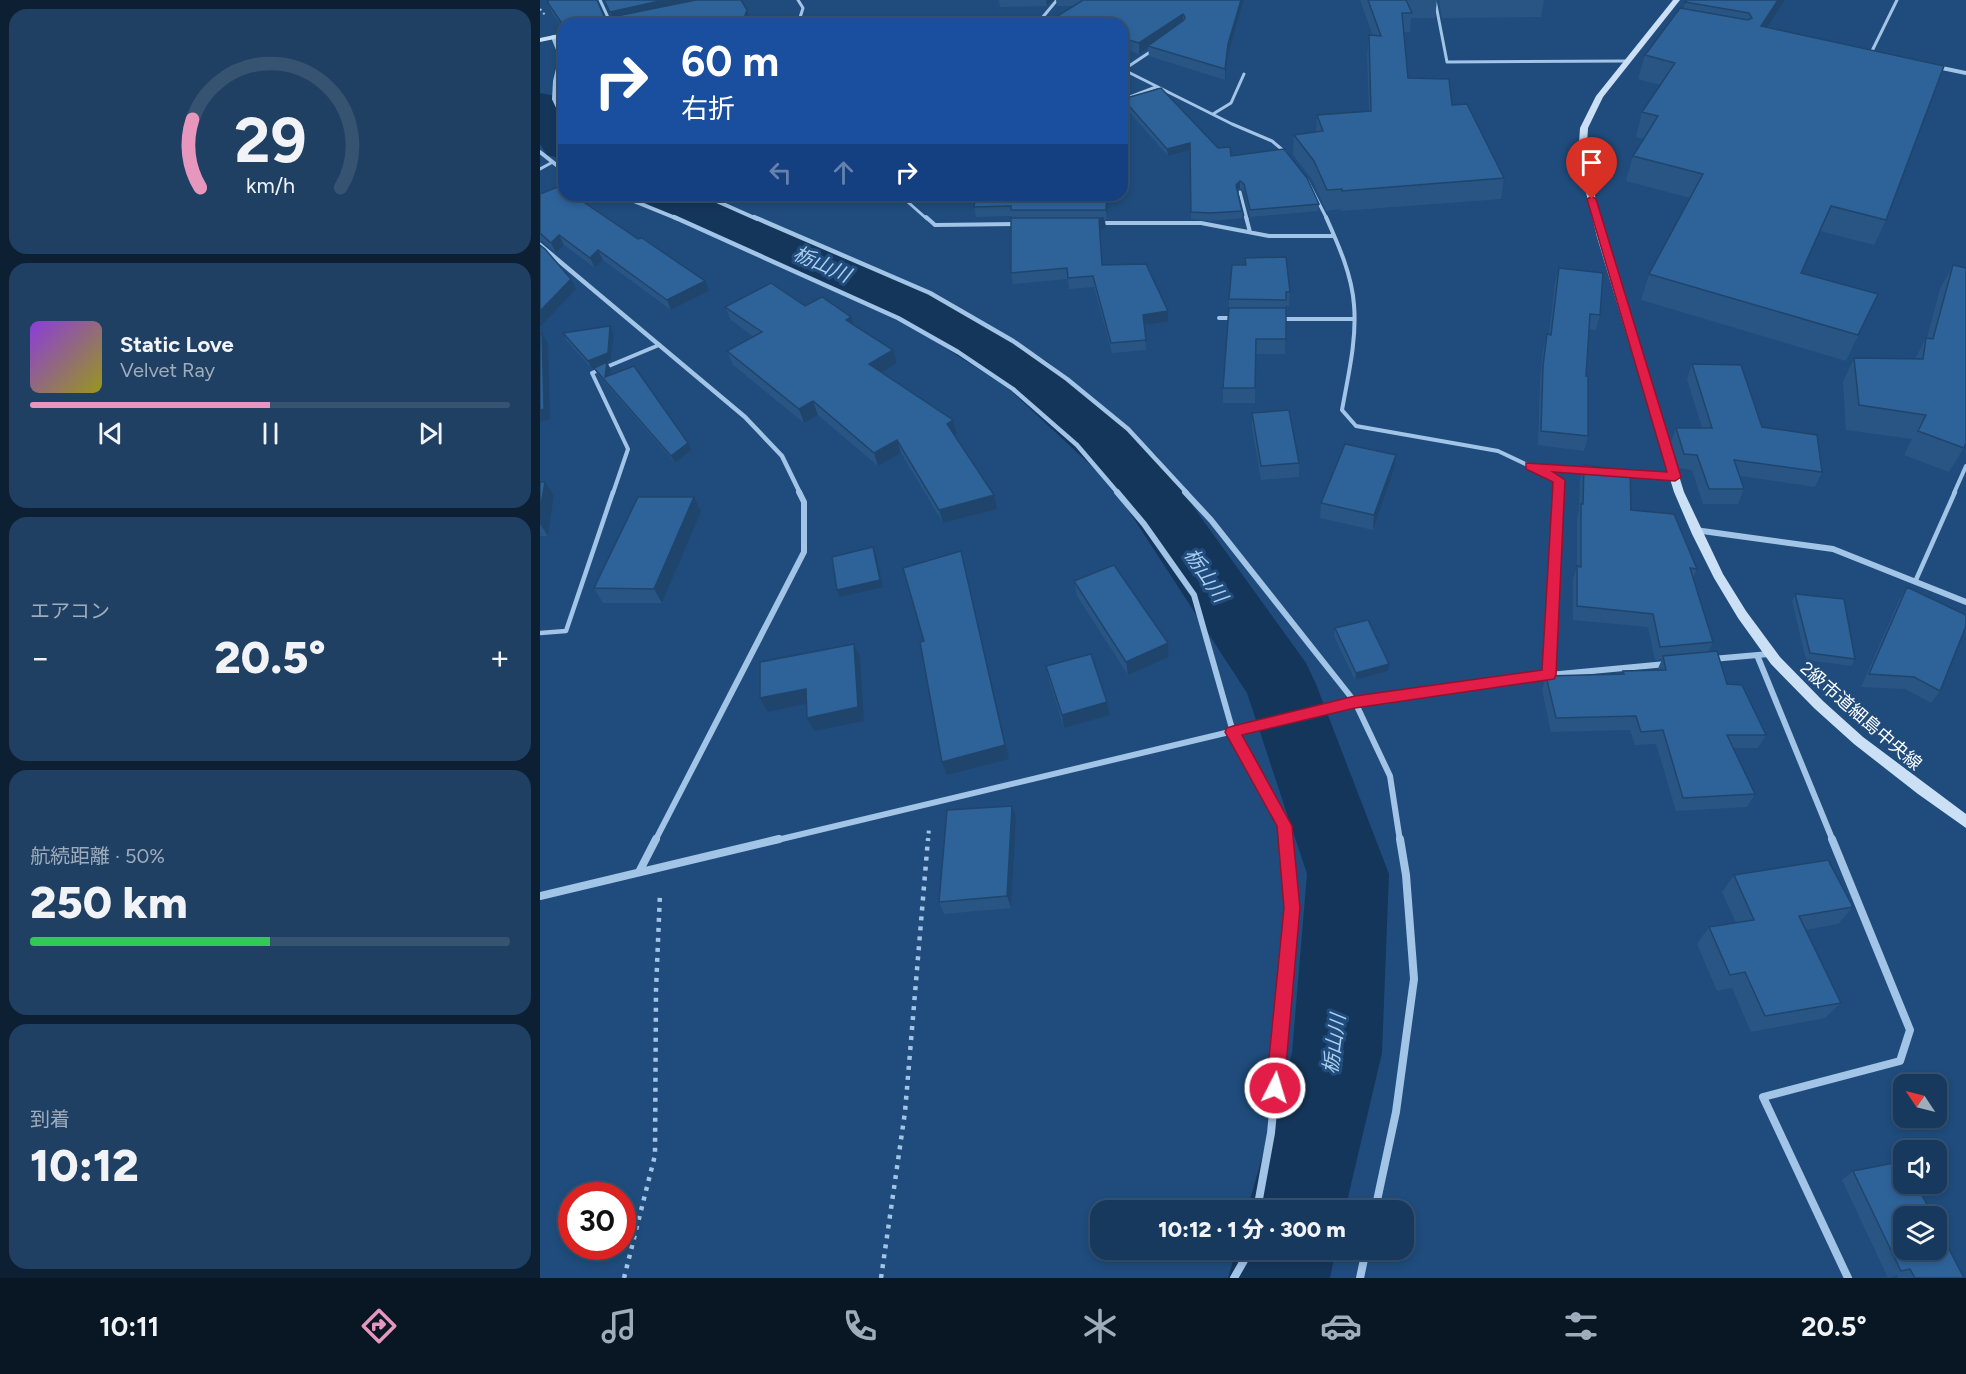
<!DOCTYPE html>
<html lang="ja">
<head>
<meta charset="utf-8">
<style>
	:root { --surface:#17395d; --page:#204063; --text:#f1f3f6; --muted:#9eacbc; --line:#365372; --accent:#e797bd }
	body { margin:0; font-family:Figtree,"Noto Sans JP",sans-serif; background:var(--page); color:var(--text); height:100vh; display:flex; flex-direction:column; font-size:22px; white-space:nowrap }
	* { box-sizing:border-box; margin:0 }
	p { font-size:20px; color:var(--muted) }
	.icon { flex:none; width:33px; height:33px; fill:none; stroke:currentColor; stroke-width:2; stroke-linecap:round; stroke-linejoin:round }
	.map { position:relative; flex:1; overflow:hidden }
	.drawer { display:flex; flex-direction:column; gap:9px; padding:9px; background:#0d1f33; width:540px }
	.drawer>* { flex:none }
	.guide { position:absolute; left:18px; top:18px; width:570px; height:183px; border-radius:18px; box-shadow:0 3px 9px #0003,0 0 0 2px var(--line); background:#1a4fa0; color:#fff; overflow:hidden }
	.needle { width:39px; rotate:305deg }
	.buttons { position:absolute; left:1353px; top:1074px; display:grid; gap:12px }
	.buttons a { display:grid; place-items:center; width:54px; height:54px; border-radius:12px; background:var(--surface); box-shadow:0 3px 9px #0003,0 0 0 2px var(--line); font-size:30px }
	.speed { position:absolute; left:18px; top:1182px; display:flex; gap:12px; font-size:30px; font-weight:700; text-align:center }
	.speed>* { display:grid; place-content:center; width:78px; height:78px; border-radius:50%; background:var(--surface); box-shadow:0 3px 9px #0003,0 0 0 2px var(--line); line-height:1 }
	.speed .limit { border:9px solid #d22; background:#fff; color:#111 }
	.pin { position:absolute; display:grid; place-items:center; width:51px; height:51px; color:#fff; margin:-62px -26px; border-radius:50% 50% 50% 0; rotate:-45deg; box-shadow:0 0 6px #0007 }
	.pin .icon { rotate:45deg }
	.me { position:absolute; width:66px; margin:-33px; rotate:5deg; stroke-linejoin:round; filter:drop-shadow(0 0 4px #0008) }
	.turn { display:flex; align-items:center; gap:21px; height:126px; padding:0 24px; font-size:27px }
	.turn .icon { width:78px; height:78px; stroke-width:2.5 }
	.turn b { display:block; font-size:42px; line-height:51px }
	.lanes { display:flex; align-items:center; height:57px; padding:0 24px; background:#0003; justify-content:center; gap:30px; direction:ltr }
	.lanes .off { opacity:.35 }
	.big { font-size:45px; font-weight:800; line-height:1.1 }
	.drawer .card { flex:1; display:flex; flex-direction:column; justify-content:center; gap:9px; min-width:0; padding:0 21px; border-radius:18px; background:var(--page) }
	.drawer .dial { align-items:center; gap:0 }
	.dial svg { height:156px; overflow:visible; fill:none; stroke:var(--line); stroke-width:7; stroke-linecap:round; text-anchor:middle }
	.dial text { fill:var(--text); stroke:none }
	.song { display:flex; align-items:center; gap:18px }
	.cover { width:72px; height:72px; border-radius:9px; background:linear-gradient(135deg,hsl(270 70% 55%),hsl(60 70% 35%)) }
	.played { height:6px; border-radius:3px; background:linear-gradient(90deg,var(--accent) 50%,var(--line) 50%) }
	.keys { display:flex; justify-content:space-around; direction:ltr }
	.heat { display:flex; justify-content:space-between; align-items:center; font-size:33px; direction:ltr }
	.charge { height:9px; border-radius:4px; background:linear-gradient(90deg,#34c759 50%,var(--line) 0) }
	.trip { position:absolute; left:550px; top:1200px; width:324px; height:60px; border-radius:18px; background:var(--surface); box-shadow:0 3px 9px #0003,0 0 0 2px var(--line); font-weight:800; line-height:60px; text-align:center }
	.menu { display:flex; height:96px; justify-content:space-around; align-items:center; background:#091725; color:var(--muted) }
	.menu .icon { width:42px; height:42px }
	.menu .active { color:var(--accent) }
	.menu b { font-size:27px; color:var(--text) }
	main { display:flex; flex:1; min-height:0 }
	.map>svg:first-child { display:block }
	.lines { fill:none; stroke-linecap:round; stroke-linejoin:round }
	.river { fill:#15365b; fill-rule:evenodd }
	.path-far2 { stroke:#a1c4e7; stroke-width:2; stroke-dasharray:2 3; stroke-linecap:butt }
	.path-far1 { stroke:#a1c4e7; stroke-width:4; stroke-dasharray:3 4.5; stroke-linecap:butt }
	.path { stroke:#a1c4e7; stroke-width:4.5; stroke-dasharray:4 6; stroke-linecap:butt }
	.lane-far2 { stroke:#a1c4e7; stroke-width:3 }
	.lane-far1 { stroke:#a1c4e7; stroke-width:4 }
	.lane { stroke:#a1c4e7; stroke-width:4.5 }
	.street-far3 { stroke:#a1c4e7; stroke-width:4 }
	.street-far2 { stroke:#a1c4e7; stroke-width:4.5 }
	.street-far1 { stroke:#a1c4e7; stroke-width:6 }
	.street { stroke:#a1c4e7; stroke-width:8 }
	.secondary { fill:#cce0f5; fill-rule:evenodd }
	.wall { fill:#285584 }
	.shaded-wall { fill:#20456c }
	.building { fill:#2e639a; stroke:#20456c; stroke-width:1.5 }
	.route { fill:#e11d48; stroke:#92132f; stroke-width:1.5 }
	.labels { text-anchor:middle; stroke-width:6; stroke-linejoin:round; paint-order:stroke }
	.street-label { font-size:18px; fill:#fff; stroke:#1f4c7c }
	.water-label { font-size:20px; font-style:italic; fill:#acceef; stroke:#1f4c7c }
</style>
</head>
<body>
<main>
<section class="drawer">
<div class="card dial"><svg viewBox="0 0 100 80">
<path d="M14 69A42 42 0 1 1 86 69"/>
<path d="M14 69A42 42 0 0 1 10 34" stroke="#e797bd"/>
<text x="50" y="56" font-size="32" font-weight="700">29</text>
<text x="50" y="72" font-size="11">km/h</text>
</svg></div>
<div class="card">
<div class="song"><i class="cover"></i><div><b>Static Love</b><p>Velvet Ray</p></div></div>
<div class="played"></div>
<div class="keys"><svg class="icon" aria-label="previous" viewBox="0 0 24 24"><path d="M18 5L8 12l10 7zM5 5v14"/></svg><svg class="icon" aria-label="pause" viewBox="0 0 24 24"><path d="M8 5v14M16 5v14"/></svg><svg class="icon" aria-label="next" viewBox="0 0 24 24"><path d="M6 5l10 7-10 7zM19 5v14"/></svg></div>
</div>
<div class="card"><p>エアコン</p>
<div class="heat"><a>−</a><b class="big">20.5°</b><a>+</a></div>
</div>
<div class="card"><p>航続距離 · 50%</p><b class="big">250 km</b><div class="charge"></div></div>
<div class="card"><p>到着</p><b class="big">10:12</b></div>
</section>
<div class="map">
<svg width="1426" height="1278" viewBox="0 0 1426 1278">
	<rect width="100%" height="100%" fill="#1f4c7c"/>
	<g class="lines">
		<path class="river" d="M0,93L16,96L24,108V159L7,155L0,144Z
			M100,195H167L397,294L508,362L616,455L766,663L776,684L849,874L842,1053L805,1210H707L752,1053L767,874L707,693L572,485L468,388L359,318L108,205Z
			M696,1250H796L790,1278H688Z"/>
		<path class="path-far2" d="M0,9L6,16"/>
		<path class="path-far1" d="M388,841L389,828"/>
		<path class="path" d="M84,1278L115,1155L116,990L120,893
			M341,1278L365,1112L388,839"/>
		<path class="lane-far2" d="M60,0L71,24
			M258,0L263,8L258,24
			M895,0L907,62L1087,61
			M497,24L517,0
			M1331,53L1357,0
			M582,69L692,124L732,141L745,152
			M583,70L613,50
			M582,100L616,87
			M673,114L691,103L704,74
			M0,169L11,163
			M767,180L787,219
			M700,192L707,219
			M360,195L387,219
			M366,200L378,195"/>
		<path class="lane-far1" d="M386,217L395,225L477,224
			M706,217L710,232
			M786,217C798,244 812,275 814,305C817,340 808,376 802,410L816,426L958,451L1019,480L1018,493
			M560,223H661L729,236H793
			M679,318H691
			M742,319H814
			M993,467L1048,471
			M1086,473L1134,477
			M73,493L88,449L52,373L119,345
			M1414,493L1426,466"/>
		<path class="lane" d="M1375,582L1415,492
			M0,633L26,631L73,492
			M1009,675L1018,492"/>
		<path class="street-far3" d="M13,37L21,57L15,81L14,99L24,120
			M1397,67L1426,73
			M0,152L24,171
			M79,195L138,219
			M163,195L217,219"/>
		<path class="street-far2" d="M134,217L358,318L418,352L473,389L537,445L578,493
			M214,217L390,293L473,341L527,379L588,429L647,493
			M0,245L205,417L242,456L260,493"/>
		<path class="street-far1" d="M577,492L604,524L654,595L693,732L745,826L746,841
			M645,492L671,520L815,702L850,776L860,841
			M1155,530L1293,549L1426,602
			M1217,655L1293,841
			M1172,659L1229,654
			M115,841L264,552V502L259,492
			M233,841L815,702L1009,675L1126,664"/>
		<path class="street" d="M1292,839L1370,1030L1360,1061L1223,1097L1308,1278
			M99,872L116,839
			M0,896L239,839
			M717,1210L731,1133L752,908L746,839
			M835,1210L856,1112L874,979L866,875L860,839
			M694,1278L710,1250
			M820,1278L826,1250"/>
		<path class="secondary" d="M1133,0H1140L1063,97L1048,128L1046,160L1065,237L1144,492L1183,574L1206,611L1240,657L1283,701L1323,737L1426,814V828L1378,794L1314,744L1274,708L1231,664L1198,618L1174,578L1152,534L1134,492L1057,237L1038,160L1040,128L1056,96Z
			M24,33V37L0,42V38Z"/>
	</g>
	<path class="wall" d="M64,0H201L210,19L24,24V37L21,29V25L12,13L8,3L64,16L67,18L72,17Z
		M459,0H513L507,6L460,7Z
		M516,0H704L688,55L685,80L609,56L608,48L599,54L582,48V24H517L516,17L534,6H517Z
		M820,0H897L895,18H871L870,32H864L868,78L912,105L964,178L961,199L801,211L800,209L786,211L773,181L753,155L754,135L776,132L777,115L829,111L827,55L829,35L833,36Z
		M899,0H1004L1001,17L902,18Z
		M1147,0H1245L1228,27L1346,220L1334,245L1280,231L1262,273L1338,294L1306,361L1101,300L1109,274L1150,198L1086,181L1093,156L1103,139L1096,137L1102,112L1120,85L1098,79L1105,55L1143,9Z
		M583,99L678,148L779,204L778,211L710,217L704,191L700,188L698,191L702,211V218L671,221L651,219L650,150L628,156L584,106Z
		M0,194L169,291L131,310L63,260L55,268L24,245L16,253L2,241H0Z
		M436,195H569L567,220H565L566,228L560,230L562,265L628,322L604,325L606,350L572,353L554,287L529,289L528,279L473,284L471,273L472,216L436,217L434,207Z
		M1413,265L1424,448L1409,472L1364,455L1372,439L1306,430L1303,382L1314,358L1375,359L1386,338H1387L1400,289Z
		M1019,268L1060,315L1056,330L1049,329L1046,376L1048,436L1044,451L998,445L1000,380L1003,349L1007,334H1009L1015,282Z
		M750,292L749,306H746L745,354H716L715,403H683V388L689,299Z
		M265,306L314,325L353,350L357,363L342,372L413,420L417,434L414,435L457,509L403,523L361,453L338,466L278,415L264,423L193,365L187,351L214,337L191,320L185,307Z
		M23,333L74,334L71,360L67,362L71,370L70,375L148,443L152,450L135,463L58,375L54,368L52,369L27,341Z
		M1152,364L1222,427L1282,472L1275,487L1200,476L1204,489L1198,504H1163L1152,470L1139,468L1131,442L1136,428H1162L1147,379Z
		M712,413L759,463V477L721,480L712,428Z
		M1044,465L1157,569L1153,577L1173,642L1168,652L1187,684L1226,735L1218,748H1193L1215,794L1207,807L1136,811L1116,744L1095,745L1090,730L1011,732L1002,690L1006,676L1082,674L1083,671H1117L1122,659L1115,660L1108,627L1033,620V579L1037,566V518L1039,510L1040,479Z
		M854,469L833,530L780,518L781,503Z
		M0,482L14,496L8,536H0Z
		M161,512L122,603H63L54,588Z
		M534,581L628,643L629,657L588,675L537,596Z
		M1367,587L1400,691L1391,703L1365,689L1321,687L1359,600Z
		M1255,594L1315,659L1311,666L1266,660L1252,601Z
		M795,628L848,671L815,680L794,636Z
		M506,666L567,702L570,715L524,728L509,680Z
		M476,819L471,908L404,914L399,902Z
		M1194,875L1313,907L1298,924L1265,930L1301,1003L1285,1018L1211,1032L1192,988L1177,991L1157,944L1169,927L1196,923L1182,892Z
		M1313,1171L1424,1278H1358L1357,1275L1348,1278L1302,1180Z"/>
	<path class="shaded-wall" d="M124,0H171L74,21L70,12Z
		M506,0H513L507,6Z
		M701,0H704L688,55L685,80V69L688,44Z
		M1238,0H1245L1213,50L1221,26Z
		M207,10L210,19L208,24H202Z
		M643,14V24L608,46V48L599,54V43Z
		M650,143V150L628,156L627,149Z
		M700,181V188L696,192V185Z
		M567,195H569L567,220L566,210Z
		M1291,206L1280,231L1250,299L1261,273Z
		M564,218L566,228L560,230L563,276L559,220Z
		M19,235L24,245L16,253L11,243Z
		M58,250L63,260L55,268L50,258Z
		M31,279L36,289L0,327V311Z
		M165,281L169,291L131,310L127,300Z
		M628,311V322L604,325L603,315Z
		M311,317L316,331L306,320Z
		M70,326L74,334L71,360L67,362L71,370L69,384L65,377L67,362L52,369L48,361Z
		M2,333L8,344L10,419L0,422Z
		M353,350L357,363L333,378L329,364Z
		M273,401L278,415L264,423L259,409Z
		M413,420L417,434L410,438L407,424Z
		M357,440L361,453L338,466L334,453Z
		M148,443L152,450L135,463L131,456Z
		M856,455L854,469L833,530L834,515Z
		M5,482L14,496L8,536L0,524V511Z
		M454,495L457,509L403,523L399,510Z
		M154,497L161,512L122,603L114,589Z
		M333,547L336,554L343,587L300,597L297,590Z
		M421,551L469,759L407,775L402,762Z
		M628,643L629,657L588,675L586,662Z
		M314,644L320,657L324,721L274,731L267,718Z
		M849,664L848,671L815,680L816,673Z
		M266,689L273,702L228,712L220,698Z
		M567,702L570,715L524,728L522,715Z
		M472,806L476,819L471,908L467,896Z"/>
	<path class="building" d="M8,0H57L64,16L67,18L156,0H201L207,10L202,24H24V35L21,29V22L8,3Z
		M64,0H124L70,12Z
		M543,0H701L688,44L685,69L608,46L644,20L645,17L643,14L599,43L582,38V24H539L516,17Z
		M828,0H866L872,13H862L868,78L909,79L912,105L927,104L964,178L802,191V189L787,190L774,161L754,135L783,131L777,115L831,111L829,35L841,36Z
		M1147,0H1238L1221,26L1404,66L1346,220L1291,206L1261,273L1338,294L1318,335L1109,274L1163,174L1093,156L1118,116L1102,112L1135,63L1105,55L1140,8L1208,20L1212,18L1209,13L1145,2Z
		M621,88L678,148L690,147L691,156L744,149L767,178L779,204L710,210L704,184L700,181L696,185L702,211L670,213L651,212L650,143L627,149L583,99Z
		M20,186L24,189V195H33L98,239L102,238L165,281L127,300L58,250L50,258L19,235L11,243L0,233V194Z
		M436,195H567L566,210H471V206L434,207Z
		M471,218H564L559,220L562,265L606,264L628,311L603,315L606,340L571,343L553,276L528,278L527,268L471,273Z
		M0,245L5,249L31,279L0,311Z
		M746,257L750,292H746V300L689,299L692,265H706L705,258Z
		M1413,265L1426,268V443L1424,448L1378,431L1386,415L1319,405L1314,358L1383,359L1386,338L1393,339Z
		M1019,268L1063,273L1060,315L1050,314L1046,376H1048V436L1001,431L1003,366L1007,334L1011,335Z
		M231,283L265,306L282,297L311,317L306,320L353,350L329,364L413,420L407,424L454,495L399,510L357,440L334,453L273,401L259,409L187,351L222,332L185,307Z
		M689,308H746V339H716L715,388H683Z
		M70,326L68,353L48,361L23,333Z
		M2,333L4,409L0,410V334Z
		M67,362L65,377L94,366L148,443L131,456L54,368Z
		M1152,364L1201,365L1222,427L1277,435L1282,472L1194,460L1204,489H1169L1157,455L1144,454L1136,428H1172Z
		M749,410L759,463L721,466L712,413Z
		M805,444L856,455L834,515L781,503Z
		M1044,465L1090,471L1091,510L1134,514L1157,569L1150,568L1173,642L1120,647L1113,614L1037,606V566L1041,567V504H1043Z
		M0,482H5L0,511Z
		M98,497H154L114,589L54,588Z
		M333,547L340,580L297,590L292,557Z
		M421,551L465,745L402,762L380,642L384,641L363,568Z
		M574,565L628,643L586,662L534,581Z
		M1367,587L1426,615V626L1400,691L1374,677L1329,674Z
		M1255,594L1304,599L1315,659L1270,653Z
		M828,620L849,664L816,673L795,628Z
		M314,644L318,707L267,718L266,689L220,698V662Z
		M1177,651L1187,684L1202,685L1226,735H1187L1215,794L1143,798L1123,730L1101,732L1096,716L1016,718L1006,676L1084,674L1083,671L1126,670L1123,656Z
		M551,654L567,702L522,715L506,666Z
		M472,806L467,896L399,902L407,810Z
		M1288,860L1313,907L1259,916L1301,1003L1225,1016L1205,972L1190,975L1169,927L1214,920L1194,875Z
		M1364,1161V1184H1376L1393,1216H1364V1250H1396V1224L1424,1278H1375L1370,1269L1361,1271L1313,1171Z"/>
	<path class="route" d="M1052,196L1056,199L1141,477L1135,481L1013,472L1025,480L1016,675L1014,679L815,708L702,735L752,826L760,908L744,1088L742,1094L735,1097L729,1094L726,1088L744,908L737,826L685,732L687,728L693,726L815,696L1002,670L1013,482L986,469V463L1127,472L1047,199Z"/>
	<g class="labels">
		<g class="street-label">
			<text transform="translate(1321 716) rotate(41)" y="6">2級市道細島中央線</text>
		</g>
		<g class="water-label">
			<text transform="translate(282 264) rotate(24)" y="7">栃山川</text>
			<text transform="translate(666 575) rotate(56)" y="7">栃山川</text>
			<text transform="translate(794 1044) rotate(-82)" y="7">栃山川</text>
		</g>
	</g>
</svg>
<div class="buttons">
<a><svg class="needle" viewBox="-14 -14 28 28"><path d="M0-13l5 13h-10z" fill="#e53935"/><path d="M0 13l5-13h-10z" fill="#9eacbc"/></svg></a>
<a><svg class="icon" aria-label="sound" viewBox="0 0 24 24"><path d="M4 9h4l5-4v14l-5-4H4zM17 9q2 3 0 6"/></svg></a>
<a><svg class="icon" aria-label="layers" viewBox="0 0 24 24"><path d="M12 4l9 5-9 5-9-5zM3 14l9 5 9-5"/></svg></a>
</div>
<div class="speed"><div class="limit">30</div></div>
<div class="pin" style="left:1052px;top:199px;background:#d93025"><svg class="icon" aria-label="arrive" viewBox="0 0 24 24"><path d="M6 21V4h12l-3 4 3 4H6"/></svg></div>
<svg class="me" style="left:735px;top:1088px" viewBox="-20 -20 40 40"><circle r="17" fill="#e11d48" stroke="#fff" stroke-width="3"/><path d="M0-11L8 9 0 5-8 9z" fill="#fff"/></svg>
<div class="trip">10:12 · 1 分 · 300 m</div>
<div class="guide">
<div class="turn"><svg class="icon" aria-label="right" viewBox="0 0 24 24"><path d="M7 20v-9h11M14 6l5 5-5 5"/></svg><div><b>60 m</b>右折</div></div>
<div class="lanes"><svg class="icon off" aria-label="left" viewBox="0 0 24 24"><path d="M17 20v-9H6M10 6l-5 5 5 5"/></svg><svg class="icon off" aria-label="ahead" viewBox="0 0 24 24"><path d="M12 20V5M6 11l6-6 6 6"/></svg><svg class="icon" aria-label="right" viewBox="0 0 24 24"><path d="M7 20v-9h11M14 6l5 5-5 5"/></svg></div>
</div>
</div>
</main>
<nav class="menu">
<b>10:11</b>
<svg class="icon active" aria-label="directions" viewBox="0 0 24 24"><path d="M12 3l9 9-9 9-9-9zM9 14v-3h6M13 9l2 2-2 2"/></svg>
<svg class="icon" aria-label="music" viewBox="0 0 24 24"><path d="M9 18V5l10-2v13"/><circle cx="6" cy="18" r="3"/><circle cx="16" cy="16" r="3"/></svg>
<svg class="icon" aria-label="phone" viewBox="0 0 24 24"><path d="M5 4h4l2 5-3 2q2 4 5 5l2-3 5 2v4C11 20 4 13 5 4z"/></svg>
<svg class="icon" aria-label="climate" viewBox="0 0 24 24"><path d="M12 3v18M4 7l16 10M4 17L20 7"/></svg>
<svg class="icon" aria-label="car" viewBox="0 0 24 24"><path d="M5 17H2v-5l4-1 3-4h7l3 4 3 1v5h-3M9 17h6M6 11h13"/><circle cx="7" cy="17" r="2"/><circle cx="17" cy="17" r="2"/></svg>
<svg class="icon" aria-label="filters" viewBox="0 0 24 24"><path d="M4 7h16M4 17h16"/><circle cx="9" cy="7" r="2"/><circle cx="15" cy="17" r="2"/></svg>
<b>20.5°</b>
</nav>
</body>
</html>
